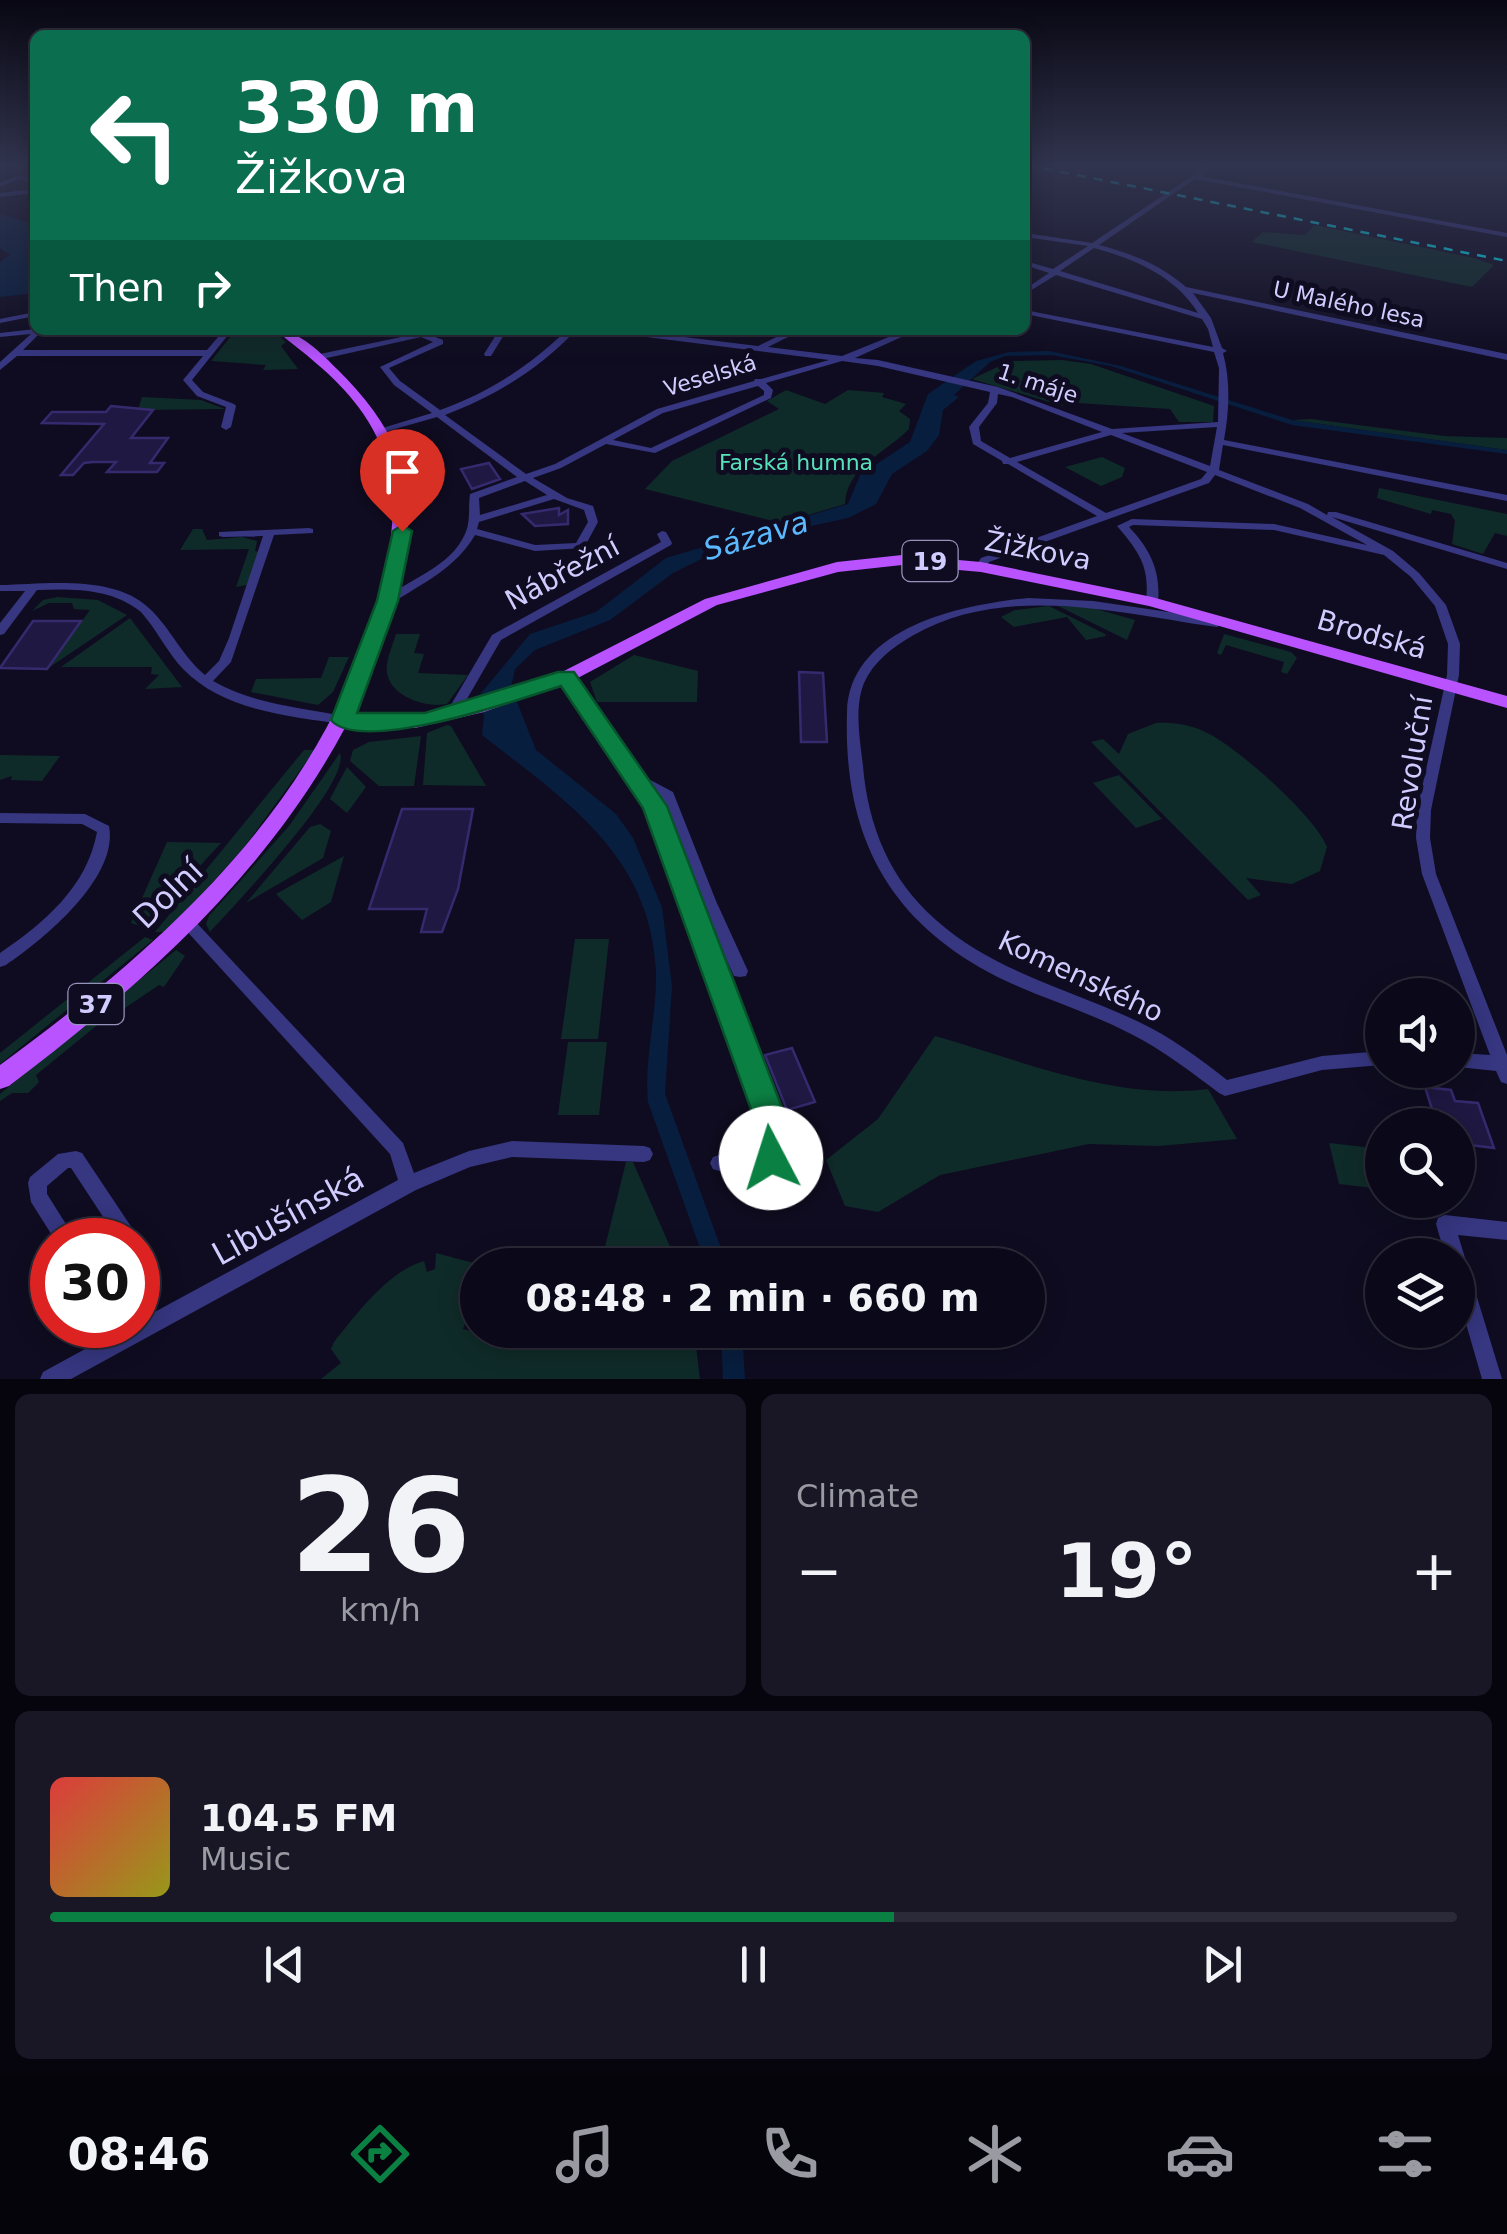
<!DOCTYPE html>
<html lang="en">
<head>
<meta charset="utf-8">
<style>
	:root { --surface:#0b0919; --page:#191726; --text:#f1f3f6; --muted:#9a9aa2; --line:#2b2a38; --accent:#0b8043 }
	body { margin:0; font-family:"DejaVu Sans",sans-serif; background:var(--page); color:var(--text); height:100vh; display:flex; flex-direction:column; font-size:38px; white-space:nowrap }
	* { box-sizing:border-box; margin:0 }
	p { font-size:32px; color:var(--muted) }
	.icon { flex:none; width:55px; height:55px; fill:none; stroke:currentColor; stroke-width:2; stroke-linecap:round; stroke-linejoin:round }
	.map { position:relative; height:1379px; overflow:hidden }
	.drawer { display:flex; flex-direction:column; gap:15px; padding:15px; background:#06050e; flex:1 }
	.drawer>* { flex:none }
	.hud { position:absolute; left:30px; top:30px; width:1000px; height:305px; border-radius:15px; box-shadow:0 5px 25px #0003,0 0 0 2px var(--line); background:#0b6e4f; color:#fff; overflow:hidden }
	.tools { position:absolute; left:1365px; top:978px; display:grid; gap:20px }
	.tools a { display:grid; place-items:center; width:110px; height:110px; border-radius:50%; background:var(--surface); box-shadow:0 5px 25px #0003,0 0 0 2px var(--line); font-size:50px }
	.speed { position:absolute; left:30px; top:1218px; display:flex; gap:20px; font-size:50px; font-weight:700; text-align:center }
	.speed>* { display:grid; place-content:center; width:130px; height:130px; border-radius:50%; background:var(--surface); box-shadow:0 5px 25px #0003,0 0 0 2px var(--line); line-height:1 }
	.speed .limit { border:15px solid #d22; background:#fff; color:#111 }
	.pin { position:absolute; display:grid; place-items:center; width:85px; height:85px; color:#fff; margin:-102px -42px; border-radius:50% 50% 50% 0; rotate:-45deg; box-shadow:0 0 10px #0007 }
	.pin .icon { rotate:45deg }
	.me { position:absolute; width:110px; margin:-55px; rotate:355deg; stroke-linejoin:round; filter:drop-shadow(0 0 8px #0008) }
	.turn { display:flex; align-items:center; gap:35px; height:210px; padding:0 40px; font-size:45px }
	.turn .icon { width:130px; height:130px; stroke-width:2.5 }
	.turn b { display:block; font-size:70px; line-height:85px }
	.then { display:flex; align-items:center; height:95px; padding:0 40px; background:#0003; gap:20px; font-size:38px }
	.big { font-size:75px; font-weight:600; line-height:1.1 }
	.drawer .tile { flex:1; display:flex; flex-direction:column; justify-content:center; gap:15px; min-width:0; padding:0 35px; border-radius:15px; background:var(--page) }
	.drawer .dial { align-items:center; gap:0 }
	.dial b { font-size:130px; line-height:1 }
	.song { display:flex; align-items:center; gap:30px }
	.cover { width:120px; height:120px; border-radius:15px; background:linear-gradient(135deg,hsl(0 70% 55%),hsl(60 70% 35%)) }
	.played { height:10px; border-radius:5px; background:linear-gradient(90deg,var(--accent) 60%,var(--line) 60%) }
	.keys { display:flex; justify-content:space-around; direction:ltr }
	.heat { display:flex; justify-content:space-between; align-items:center; font-size:55px; direction:ltr }
	.drawer .tiles { flex:1; display:grid; gap:15px; grid-template-columns:1fr 1fr }
	.tile:last-child { grid-column:span 2 }
	.trip { position:absolute; left:460px; top:1248px; width:585px; height:100px; border-radius:50px; background:var(--surface); box-shadow:0 5px 25px #0003,0 0 0 2px var(--line); font-weight:600; line-height:100px; text-align:center }
	.menu { display:flex; height:160px; justify-content:space-around; align-items:center; background:#04040a; color:var(--muted) }
	.menu .icon { width:70px; height:70px }
	.menu .active { color:var(--accent) }
	.menu b { font-size:45px; color:var(--text) }
	.map>svg:first-child { display:block }
	.green { fill:#0f2b29 }
	.water { fill:#081e3e }
	.building { fill:#1f1842; stroke:#352a6e; stroke-width:2.5 }
	.lines { fill:none; stroke-linecap:round; stroke-linejoin:round }
	.minor { fill:#363681; fill-rule:evenodd }
	.major { fill:#b853ff; fill-rule:evenodd }
	.rail { stroke:#00e8f7; stroke-width:2.5; stroke-dasharray:9 8; stroke-linecap:butt }
	.route { fill:#0b8043; stroke:#07532c; stroke-width:2.5 }
	.labels { text-anchor:middle; stroke-width:10; stroke-linejoin:round; paint-order:stroke }
	.far-street-label { font-size:22px; fill:#d0ccff; stroke:#0f0c21 }
	.far-park-label { font-size:22px; fill:#56e1b9; stroke:#0f0c21 }
	.shield { fill:#0f0c21; stroke:#9692bc; stroke-width:2.5 }
	.shield-label { font-size:25px; font-weight:bold; fill:#d0ccff }
	.street-label { font-size:28px; fill:#d0ccff; stroke:#0f0c21 }
	.water-label { font-size:30px; font-style:italic; fill:#5ab9ff; stroke:#0f0c21 }
	.near-street-label { font-size:32px; fill:#d0ccff; stroke:#0f0c21 }
</style>
</head>
<body>
<div class="map">
<svg width="1507" height="1379" viewBox="0 0 1507 1379">
	<rect width="100%" height="100%" fill="#0f0c21"/>
	<path class="green" d="M1314,225L1474,258L1494,265L1472,287L1252,242L1263,232L1305,235Z
		M236,330L275,335L266,330H272L286,342L281,346L298,369L263,370L266,365L211,361Z
		M1062,360L1091,364L1214,406L1213,422H1179L1170,409L1062,402L1063,406L972,379L1010,361Z
		M786,390L825,404L848,390L884,393L882,397L906,404L899,411L910,419L909,429C885,453 846,468 845,504L781,523L645,489L672,461L779,409L767,401Z
		M142,397L201,400L225,409L138,410Z
		M1311,419L1444,436L1507,438V450L1292,420Z
		M1102,457L1125,468L1122,477L1101,486L1065,467Z
		M1379,488L1507,514V536L1495,533L1483,554L1452,544L1455,521L1451,514L1432,510L1431,514L1377,498Z
		M193,529H202L207,540L242,537L257,541L255,551L259,552L247,585L236,587L249,549L180,550Z
		M57,597L98,600L127,615L47,669L90,610L74,609L72,603H49L32,611L43,600Z
		M1049,606L1105,634L1106,636L1086,640L1067,617L1014,627L1001,617L1015,610Z
		M1058,606L1089,607L1135,620L1127,640Z
		M130,618L182,687L145,689L159,675L151,674L152,667H61Z
		M396,634H420L414,653L424,654L418,673L468,675L447,704C426,708 391,697 387,673C385,661 393,645 396,634Z
		M1224,634L1291,652L1297,658L1287,674L1281,672L1284,662L1226,645L1221,655L1217,653Z
		M634,655L698,671L697,702H597L590,682Z
		M329,657H349L333,692L318,705L251,692L256,679L321,678Z
		M1156,723C1175,722 1193,725 1209,734C1238,748 1317,818 1327,847L1320,871L1292,884L1246,878L1261,895L1248,900L1091,742L1103,739L1119,754L1128,734Z
		M447,725L451,726L486,786L423,785L427,733Z
		M421,736L414,786H379L350,761L353,750L369,742Z
		M304,750H315L245,846L168,932H155Z
		M340,753C351,784 234,905 210,932L206,924L209,916L289,826Z
		M0,755L60,756L42,781L11,780L12,776L0,780Z
		M347,767L366,787L347,813L330,799Z
		M1119,775L1162,819L1136,828L1093,783Z
		M320,824L331,831L323,858L246,903L310,827Z
		M167,842L221,843L144,927L131,923Z
		M344,856L331,902L302,920L276,894Z
		M145,937L153,940L0,1064V1053Z
		M575,939H609L598,1039H561Z
		M176,950L185,956L164,987L159,985L119,1012L116,1023L101,1022L36,1075L39,1082L28,1093H12L0,1101V1094Z
		M935,1036C1023,1061 1115,1101 1208,1089L1237,1139L1159,1146L1089,1144L940,1175L878,1212L845,1206L826,1160L878,1119Z
		M568,1042H607L599,1115H558Z
		M1329,1143L1382,1149V1189L1339,1184Z
		M626,1162H633L678,1265H561L567,1250L604,1251Z
		M436,1253L481,1265H478L477,1292L463,1329L529,1346L536,1330H694L700,1379H321L341,1363L331,1349L334,1342C357,1314 387,1272 424,1261L427,1272L435,1269Z"/>
	<path class="water" d="M0,214L35,224V293L0,297V262L10,255L0,248Z
		M1049,351L1121,366L1292,420L1507,450V454L1292,425L1111,366L1051,355L1005,356L990,362L954,395L959,397L943,410L939,435L927,451L892,474L876,504L848,518L734,543L673,573L610,620L535,650L515,669L511,687L536,750L616,814L633,838L662,907L672,986L665,1094L727,1265H706L648,1102C644,1058 657,1016 656,972C651,855 566,801 482,735L484,716L477,698L530,634L596,612L666,558L848,504L860,475L910,442L928,394L976,361L1009,352Z
		M721,1330H742L745,1379H723Z"/>
	<path class="building" d="M111,406L153,410L131,438H168L150,463H164L157,472H107L116,462H93L84,463L73,475H61L104,424L42,423L52,412H106Z
		M489,463L500,479L472,489L461,469Z
		M559,508V515L568,510V524L535,526L522,514Z
		M33,621H81L47,669L0,668Z
		M799,672L823,673L827,742H801Z
		M402,809H473L458,889L442,932H421L427,909H369Z
		M792,1048L815,1102L787,1110L765,1055Z
		M1425,1087L1451,1090L1455,1101L1478,1103L1494,1148L1470,1145L1475,1160L1458,1158V1125H1437Z"/>
	<g class="lines">
		<path class="minor" d="M1207,166L1209,169L1200,176L1507,233V237L1195,179L1099,245C1133,254 1159,264 1186,287L1507,354V360L1193,293L1211,318L1222,348L1227,351L1223,353C1231,382 1229,412 1224,440L1507,495V501L1223,445L1219,470L1308,504L1327,515L1328,512H1336L1507,563V569L1332,517L1393,551L1419,573L1446,605L1460,644L1459,675L1431,810L1430,838L1436,874L1507,1055V1084L1501,1082L1496,1071L1458,1067V1053L1490,1055L1422,874L1416,838L1417,810L1447,675L1448,644L1435,606L1411,577L1384,555L1274,530L1133,525L1129,527C1150,549 1161,571 1158,602L1152,605L1148,604L1146,602C1150,566 1139,552 1117,526L1132,519L1274,524L1367,545L1300,508L1215,475L1209,483L989,562L985,569H977L975,567L981,558L1097,516L1008,464H1003L1002,461L973,444L969,427L988,403L990,392L878,366L842,361L766,383L773,390L771,398L655,453L606,444L561,468L533,478L567,498L593,506L598,522L584,548L535,551L475,535C456,568 423,583 392,603L388,604L382,601C408,579 450,568 465,534C471,521 468,507 470,494L517,477L437,417L381,433L376,430L432,413L394,385L380,367L433,342L421,337L318,360L315,359V355L430,331V335L443,340V344L389,368L400,381L440,410C489,393 529,366 567,330H576C539,369 496,396 445,415L526,474L555,464L657,409L754,381L755,379H761L829,360L607,332L603,330H627L758,346L791,330H802L768,347L842,356L906,330H917L855,358L878,360L998,387L1112,429L1218,422L1219,368L1214,352L1025,314V310L1213,347L1208,329L1202,319L1056,275L1025,294V289L1049,273L1025,265V261L1053,269L1088,246L1025,237V233L1092,243ZM1094,248C1135,259 1175,276 1198,313L1060,271ZM758,386L764,391V395L651,448L613,440L663,413ZM998,394L1012,397L1102,432L1010,458L981,441L979,427L997,403ZM1217,427L1210,466L1122,433ZM1111,435L1207,472L1201,479L1106,513L1017,462ZM525,481L547,495L480,515L479,498ZM554,499L584,510L588,522L576,543L535,545L477,529L479,522Z
			M19,175L35,180V184L19,179L0,187V183Z
			M35,189V193L0,197V193Z
			M35,312V316L0,323V319Z
			M35,329L52,330L40,333L23,350H207L224,330H232L192,380L203,392L234,404L236,406L231,427L226,430L221,427L226,407L197,396L183,380L203,356H17L0,370V362L31,334L0,337V333Z
			M499,330H507L491,356H485L484,354Z
			M309,528L313,529V533L274,535L231,662L213,681C255,705 301,707 348,717L349,720L348,723L343,724C288,716 224,711 183,669C167,652 157,630 141,612C111,588 73,589 37,590L4,634L0,635V623L25,591H0V585C45,584 115,574 150,609C171,629 182,656 205,675L219,661L229,638L263,536L223,537L219,536V532Z
			M662,531L666,532L672,543L671,545L501,640L456,718H446L445,715L492,635L661,542L657,534Z
			M1028,598L1093,601L1217,619L1223,623L1217,627C1117,613 1006,582 912,636C892,648 874,661 864,683C854,708 860,740 863,766C868,826 890,880 936,920C994,972 1070,989 1139,1022C1171,1037 1199,1058 1227,1080L1322,1056L1382,1051V1065L1322,1070L1225,1096L1219,1093C1191,1072 1163,1050 1131,1034C1091,1013 1047,1000 1006,981C891,926 843,839 847,713C849,627 961,605 1028,598Z
			M566,673L570,674L641,775L673,792L716,901L748,971L746,976L740,977L734,976L700,901L662,798L654,793L662,806L782,1126C781,1148 785,1163 762,1173L719,1171L713,1169L710,1163L713,1157L719,1155L759,1156L762,1154L764,1126L648,807L560,677Z
			M0,813L85,814L109,826C119,878 43,940 6,965L0,967V953C44,923 87,887 97,832L82,824L0,823Z
			M188,917L193,919L403,1143L414,1173L469,1151L512,1141L644,1146L650,1148L653,1154L650,1160L644,1162L512,1157L470,1167L416,1190L71,1379H40L43,1372L107,1337L104,1325H124L125,1327L138,1325V1321L398,1180L390,1154L183,927L180,923L183,919Z
			M76,1151L82,1153L132,1228L135,1234L132,1240H112L115,1235L71,1168H68L47,1186V1194L76,1240H55L31,1202L28,1183L30,1177L58,1154Z
			M1445,1215L1507,1222V1240L1458,1235L1502,1379H1482L1458,1296V1255H1445L1436,1224L1438,1218Z"/>
		<path class="major" d="M276,330C299,330 322,354 338,370C364,396 386,423 399,457C426,532 387,647 352,714L415,716L474,703L560,673L705,599L837,562L902,555L981,562L1152,597L1507,696V708L1149,606L981,572L902,565L838,572L717,605L572,681L484,712L415,728L346,726C266,876 142,985 9,1086L0,1089V1065C160,948 317,809 375,611C389,563 400,511 386,462C376,423 347,389 317,364C304,352 289,342 276,330Z"/>
		<path class="rail" d="M1027,165L1507,261"/>
	</g>
	<linearGradient id="sky" x2="0" y2="1"><stop stop-color="#080712"/><stop offset="0.46" stop-color="#31344e"/><stop offset="1" stop-color="#31344e" stop-opacity="0"/></linearGradient>
	<rect width="1507" height="359" fill="url(#sky)"/>
	<path class="route" d="M402,525L412,531L398,601L357,713H425L558,672H574L667,806L789,1126L783,1169L771,1173L760,1169L755,1158L757,1126L643,808L561,686C521,699 361,755 331,720L377,601L393,531Z"/>
	<g class="labels">
		<g class="far-street-label">
			<text transform="translate(1349 304) rotate(12)" y="8">U Malého lesa</text>
			<text transform="translate(710 375) rotate(-17)" y="8">Veselská</text>
			<text transform="translate(1038 383) rotate(18)" y="8">1. máje</text>
		</g>
		<g class="far-park-label">
			<text x="796" y="470">Farská humna</text>
		</g>
		<g class="shield">
			<rect x="902.5" y="541" width="55" height="40" rx="8"/>
			<rect x="68.5" y="984" width="55" height="40" rx="8"/>
		</g>
		<g class="shield-label">
			<text x="930" y="570">19</text>
			<text x="96" y="1013">37</text>
		</g>
		<g class="street-label">
			<text transform="translate(1038 550) rotate(11)" y="10">Žižkova</text>
			<text transform="translate(562 573) rotate(-28)" y="10">Nábřežní</text>
			<text transform="translate(1372 634) rotate(16)" y="10">Brodská</text>
			<text transform="translate(1412 763) rotate(-81)" y="10">Revoluční</text>
			<text transform="translate(1081 976) rotate(25)" y="10">Komenského</text>
		</g>
		<g class="water-label">
			<text transform="translate(756 536) rotate(-16)" y="10">Sázava</text>
		</g>
		<g class="near-street-label">
			<text transform="translate(168 894) rotate(-44)" y="11">Dolní</text>
			<text transform="translate(288 1216) rotate(-29)" y="11">Libušínská</text>
		</g>
	</g>
</svg>
<div class="tools">
<a><svg class="icon" aria-label="sound" viewBox="0 0 24 24"><path d="M4 9h4l5-4v14l-5-4H4zM17 9q2 3 0 6"/></svg></a>
<a><svg class="icon" aria-label="search" viewBox="0 0 24 24"><circle cx="10" cy="10" r="6"/><path d="M15 15l6 6"/></svg></a>
<a><svg class="icon" aria-label="layers" viewBox="0 0 24 24"><path d="M12 4l9 5-9 5-9-5zM3 14l9 5 9-5"/></svg></a>
</div>
<div class="speed"><div class="limit">30</div></div>
<div class="pin" style="left:402px;top:531px;background:#d93025"><svg class="icon" aria-label="arrive" viewBox="0 0 24 24"><path d="M6 21V4h12l-3 4 3 4H6"/></svg></div>
<svg class="me" style="left:771px;top:1158px" viewBox="-20 -20 40 40"><circle r="19" fill="#fff"/><path d="M0-13L10 11 0 6-10 11z" fill="#0b8043"/></svg>
<div class="trip">08:48 · 2 min · 660 m</div>
<div class="hud">
<div class="turn"><svg class="icon" aria-label="left" viewBox="0 0 24 24"><path d="M17 20v-9H6M10 6l-5 5 5 5"/></svg><div><b>330 m</b>Žižkova</div></div>
<div class="then">Then<svg class="icon" aria-label="right" viewBox="0 0 24 24"><path d="M7 20v-9h11M14 6l5 5-5 5"/></svg></div>
</div>
</div>
<section class="drawer">
<div class="tiles">
<div class="tile dial"><b>26</b><p>km/h</p></div>
<div class="tile"><p>Climate</p>
<div class="heat"><a>−</a><b class="big">19°</b><a>+</a></div>
</div>
<div class="tile">
<div class="song"><i class="cover"></i><div><b>104.5 FM</b><p>Music</p></div></div>
<div class="played"></div>
<div class="keys"><svg class="icon" aria-label="previous" viewBox="0 0 24 24"><path d="M18 5L8 12l10 7zM5 5v14"/></svg><svg class="icon" aria-label="pause" viewBox="0 0 24 24"><path d="M8 5v14M16 5v14"/></svg><svg class="icon" aria-label="next" viewBox="0 0 24 24"><path d="M6 5l10 7-10 7zM19 5v14"/></svg></div>
</div>
</div>
</section>
<nav class="menu">
<b>08:46</b>
<svg class="icon active" aria-label="directions" viewBox="0 0 24 24"><path d="M12 3l9 9-9 9-9-9zM9 14v-3h6M13 9l2 2-2 2"/></svg>
<svg class="icon" aria-label="music" viewBox="0 0 24 24"><path d="M9 18V5l10-2v13"/><circle cx="6" cy="18" r="3"/><circle cx="16" cy="16" r="3"/></svg>
<svg class="icon" aria-label="phone" viewBox="0 0 24 24"><path d="M5 4h4l2 5-3 2q2 4 5 5l2-3 5 2v4C11 20 4 13 5 4z"/></svg>
<svg class="icon" aria-label="climate" viewBox="0 0 24 24"><path d="M12 3v18M4 7l16 10M4 17L20 7"/></svg>
<svg class="icon" aria-label="car" viewBox="0 0 24 24"><path d="M5 17H2v-5l4-1 3-4h7l3 4 3 1v5h-3M9 17h6M6 11h13"/><circle cx="7" cy="17" r="2"/><circle cx="17" cy="17" r="2"/></svg>
<svg class="icon" aria-label="filters" viewBox="0 0 24 24"><path d="M4 7h16M4 17h16"/><circle cx="9" cy="7" r="2"/><circle cx="15" cy="17" r="2"/></svg>
</nav>
</body>
</html>
